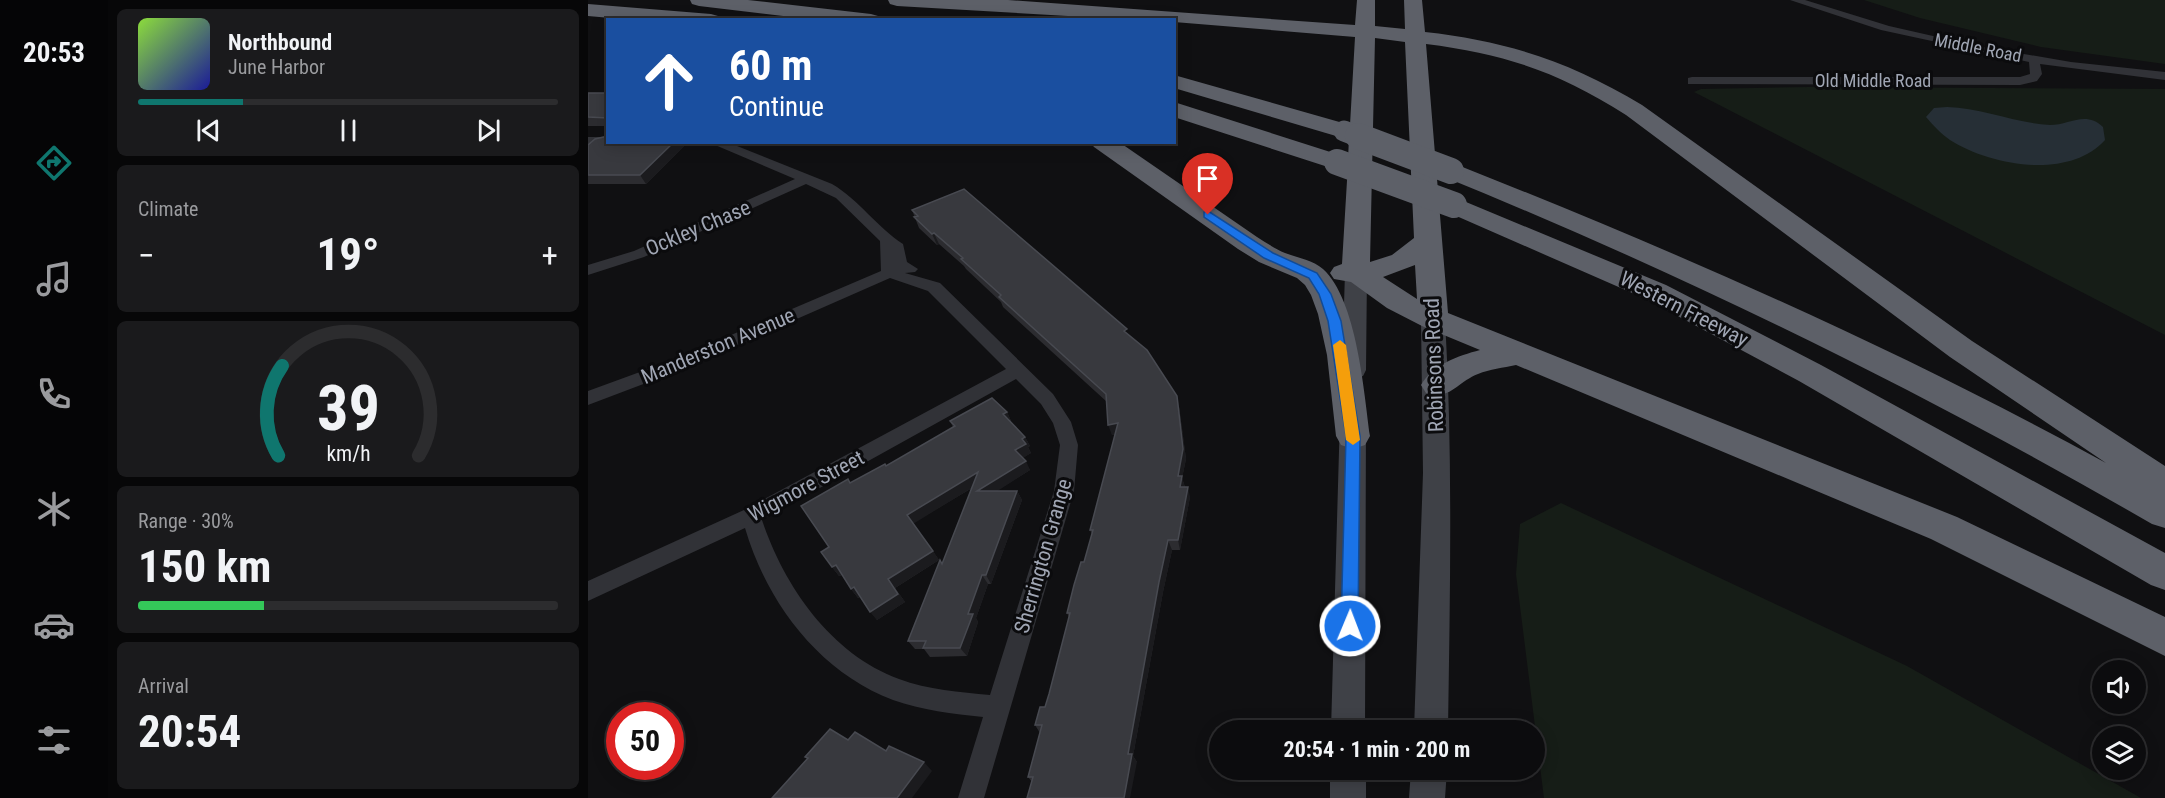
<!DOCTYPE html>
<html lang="en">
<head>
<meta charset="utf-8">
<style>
	:root { --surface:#0c0c0e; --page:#1a1a1c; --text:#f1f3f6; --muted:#9a9b9e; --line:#2c2c2e; --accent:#0f766e }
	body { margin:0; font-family:"Roboto Condensed",sans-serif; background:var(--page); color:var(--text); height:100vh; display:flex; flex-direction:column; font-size:22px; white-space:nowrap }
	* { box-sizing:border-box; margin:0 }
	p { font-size:20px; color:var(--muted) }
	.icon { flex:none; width:33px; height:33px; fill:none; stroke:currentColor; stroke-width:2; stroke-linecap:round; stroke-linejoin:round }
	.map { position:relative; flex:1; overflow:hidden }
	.panel { display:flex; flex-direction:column; gap:9px; padding:9px; background:#070708; width:480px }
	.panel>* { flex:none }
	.top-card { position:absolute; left:18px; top:18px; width:570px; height:126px; border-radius:0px; box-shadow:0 3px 15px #0003,0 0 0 2px var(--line); background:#1a4fa0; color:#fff; overflow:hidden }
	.buttons { position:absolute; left:1504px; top:660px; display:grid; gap:12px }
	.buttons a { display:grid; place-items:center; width:54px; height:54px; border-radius:50%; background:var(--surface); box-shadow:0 3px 15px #0003,0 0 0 2px var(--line); font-size:30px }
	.speed { position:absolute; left:18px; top:702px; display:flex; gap:12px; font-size:30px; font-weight:700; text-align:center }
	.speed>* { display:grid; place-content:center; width:78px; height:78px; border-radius:50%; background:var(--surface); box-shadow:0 3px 15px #0003,0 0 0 2px var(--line); line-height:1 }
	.speed .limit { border:9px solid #d22; background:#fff; color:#111 }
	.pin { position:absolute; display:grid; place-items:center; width:51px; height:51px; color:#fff; margin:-62px -26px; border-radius:50% 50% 50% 0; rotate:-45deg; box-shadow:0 0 6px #0007 }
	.pin .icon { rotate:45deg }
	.me { position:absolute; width:66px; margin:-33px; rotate:1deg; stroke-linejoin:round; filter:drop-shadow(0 0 4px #0008) }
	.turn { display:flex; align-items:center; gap:21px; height:126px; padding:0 24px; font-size:27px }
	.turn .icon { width:78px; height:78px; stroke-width:2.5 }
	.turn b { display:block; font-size:42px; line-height:51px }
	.big { font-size:45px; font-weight:700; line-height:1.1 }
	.panel .widget { flex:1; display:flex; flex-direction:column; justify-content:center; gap:9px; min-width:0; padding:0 21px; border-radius:9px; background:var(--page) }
	.panel .dial { align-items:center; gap:0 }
	.dial svg { height:156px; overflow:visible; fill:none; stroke:var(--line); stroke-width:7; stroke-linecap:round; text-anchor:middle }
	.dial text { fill:var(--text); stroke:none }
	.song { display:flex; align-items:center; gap:18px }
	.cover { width:72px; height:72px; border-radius:9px; background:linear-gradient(135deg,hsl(90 70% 55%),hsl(240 70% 35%)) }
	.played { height:6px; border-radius:3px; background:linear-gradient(90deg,var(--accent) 25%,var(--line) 25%) }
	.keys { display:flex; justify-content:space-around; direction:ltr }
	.heat { display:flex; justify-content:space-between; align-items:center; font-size:33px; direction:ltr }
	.charge { height:9px; border-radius:4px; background:linear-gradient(90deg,#34c759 30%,var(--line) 0) }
	.trip { position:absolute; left:621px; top:720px; width:336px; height:60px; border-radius:30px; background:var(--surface); box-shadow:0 3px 15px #0003,0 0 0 2px var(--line); font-weight:700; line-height:60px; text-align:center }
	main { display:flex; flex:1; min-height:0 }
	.menu { display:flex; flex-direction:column; width:108px; justify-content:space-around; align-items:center; background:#050506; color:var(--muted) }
	.menu .icon { width:42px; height:42px }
	.menu .current { color:var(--accent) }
	.menu b { font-size:27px; color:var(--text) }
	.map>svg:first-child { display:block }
	.green { fill:#161d17 }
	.water { fill:#262f36 }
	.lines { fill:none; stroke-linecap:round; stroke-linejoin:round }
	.street { fill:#313237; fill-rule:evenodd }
	.secondary { fill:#3f4147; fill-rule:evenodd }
	.highway { fill:#5d6068; fill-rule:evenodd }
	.highway-bridge-far1 { stroke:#5d6068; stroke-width:21 }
	.highway-bridge { stroke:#5d6068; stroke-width:26 }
	.wall { fill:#2c2c30 }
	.shaded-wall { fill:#1b1b1e }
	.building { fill:#38393e; stroke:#484a51; stroke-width:1.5 }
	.route { fill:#1a73e8; stroke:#114b97; stroke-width:1.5 }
	.slow { fill:#f59e0b }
	.labels { text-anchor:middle; stroke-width:6; stroke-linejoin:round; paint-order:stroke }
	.far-street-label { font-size:18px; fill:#a0a6b4; stroke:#0b0b0d }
	.street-label { font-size:21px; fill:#a0a6b4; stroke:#0b0b0d }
</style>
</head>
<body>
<main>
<nav class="menu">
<b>20:53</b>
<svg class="icon current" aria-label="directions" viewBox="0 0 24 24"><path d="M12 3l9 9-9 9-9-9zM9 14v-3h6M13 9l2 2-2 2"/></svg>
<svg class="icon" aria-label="music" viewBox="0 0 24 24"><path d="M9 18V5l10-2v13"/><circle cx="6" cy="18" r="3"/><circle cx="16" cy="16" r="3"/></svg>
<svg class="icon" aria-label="phone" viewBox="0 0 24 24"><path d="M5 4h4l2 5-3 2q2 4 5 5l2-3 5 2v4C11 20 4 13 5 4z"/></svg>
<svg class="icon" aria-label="climate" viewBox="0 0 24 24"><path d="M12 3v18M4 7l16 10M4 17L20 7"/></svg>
<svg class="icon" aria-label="car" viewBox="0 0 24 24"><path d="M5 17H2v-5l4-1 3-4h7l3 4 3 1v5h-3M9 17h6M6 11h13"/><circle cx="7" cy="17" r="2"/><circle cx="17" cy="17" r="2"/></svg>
<svg class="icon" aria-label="filters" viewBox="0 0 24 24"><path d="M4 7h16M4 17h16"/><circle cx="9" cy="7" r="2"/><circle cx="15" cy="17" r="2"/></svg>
</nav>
<section class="panel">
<div class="widget">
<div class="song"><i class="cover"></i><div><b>Northbound</b><p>June Harbor</p></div></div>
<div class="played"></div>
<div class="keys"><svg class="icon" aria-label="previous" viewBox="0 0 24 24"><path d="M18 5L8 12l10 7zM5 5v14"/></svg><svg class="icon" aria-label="pause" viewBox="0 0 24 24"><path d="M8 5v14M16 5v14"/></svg><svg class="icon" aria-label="next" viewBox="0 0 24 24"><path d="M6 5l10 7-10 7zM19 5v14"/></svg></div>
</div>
<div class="widget"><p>Climate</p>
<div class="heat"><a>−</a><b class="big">19°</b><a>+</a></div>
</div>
<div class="widget dial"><svg viewBox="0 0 100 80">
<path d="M14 69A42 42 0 1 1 86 69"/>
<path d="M14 69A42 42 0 0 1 16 23" stroke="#0f766e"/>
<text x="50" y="56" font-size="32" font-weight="700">39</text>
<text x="50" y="72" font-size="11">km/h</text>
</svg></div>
<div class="widget"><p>Range · 30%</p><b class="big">150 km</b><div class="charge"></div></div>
<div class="widget"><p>Arrival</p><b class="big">20:54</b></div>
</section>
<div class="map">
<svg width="1577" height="798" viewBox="0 0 1577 798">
	<rect width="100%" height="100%" fill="#101012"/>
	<path class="green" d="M1276,0H1577V64L1453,47L1332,18Z
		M1221,87L1577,89V335L1106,92L1113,89Z
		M973,503L1319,666L1553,798H956L928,574L932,524Z"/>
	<path class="water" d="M1359,107C1394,108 1427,123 1462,125C1481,125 1498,110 1515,127L1517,140C1481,180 1403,166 1362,140C1353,134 1345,125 1338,117L1346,108Z"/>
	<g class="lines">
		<path class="street" d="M1202,0H1217L1301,26L1389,46L1483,62L1577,72V80L1452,64L1454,74L1449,81L1432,85L1100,84V78L1104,77H1432L1442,74L1441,62L1293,30Z
			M0,137H20V142H25L20,145H0Z
			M120,142H139L244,184C271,200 289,227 315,244L319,262L330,269L327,272L317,273L352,283L465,394L483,422L490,445L486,491L396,798H370L395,717C365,714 334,710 305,700C231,672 179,603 157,528L0,601V581L156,510L418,369L340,291L302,278L95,369L0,405V391L82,361L293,271L292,241L248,198L218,184L56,257L0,275V265L46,251L207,179ZM428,379L453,404L465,423L472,445L466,491L402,695C372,692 340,690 311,679C243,654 196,586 174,520Z"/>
		<path class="secondary" d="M768,265L776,267L779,272L778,370L775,376L766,379L757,376L754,370L757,272L760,267Z
			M845,311L853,313L857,319C865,456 862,593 860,730H826L835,473L833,319L837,313Z
			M765,406L774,409L778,416L777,730H743L752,416L756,409Z
			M742,770H778V798H742Z
			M823,770H859L857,798H821Z"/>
		<path class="highway" d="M102,0H160L283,14L290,16L292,20H229L111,6L104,4Z
			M300,0H420L767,25L769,0H787V26L817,29L816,0H834L837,32C919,41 983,62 1054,105L1384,341L1577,466V528L1564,524C1334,391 1100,276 854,176L851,171L854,166L863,164L872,166C1092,253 1310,349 1518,463L1362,357L1038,115C971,72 917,54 838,44L860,313L1369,517L1577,617V656L1343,539L928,365C915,368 902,369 890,374C869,382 862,401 838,393L833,385C845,364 870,356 892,350L834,326L799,308L763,282L746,279L742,273L746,267L754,264L760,164L749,169L740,167L586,117V102L758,157L760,160L761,137L748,136L586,88V75L762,125L767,37L586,22V20H549L309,6L302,4ZM787,38L817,42L826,238L804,255L782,262ZM827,265L829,299L795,277Z
			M0,4L123,14L130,16L132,20H45L0,16Z
			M502,142H531L669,237C678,243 688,249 697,253C710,258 725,260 735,269C769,300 776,392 782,436L777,445L765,449L753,445L748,436L739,355L730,314L723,295L717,285L709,278L671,262L650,249L506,147Z
			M866,197L1078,285L1233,365L1577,553V590L1563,585L1211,381L1058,299L857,211L853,205L857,199Z"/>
		<path class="highway-bridge-far1" d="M756,131L774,138"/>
		<path class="highway-bridge" d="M770,136L863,171
			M749,162L866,205"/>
	</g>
	<path class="wall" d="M0,93H20V126H0Z
		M20,128V142H100L58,184H0V145L19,136L16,131Z
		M324,210L541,335L591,406L598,459L594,478L597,487L602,497L592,550H584L575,592L545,756L549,762L444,782L440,777L452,733L447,725L457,707L461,694L481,617L479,613L496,562L504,534L502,530L527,435H524L519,402L415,307L413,302L378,269L376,266L351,244L349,245L331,228Z
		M419,412L423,421V422L437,437L442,446L440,447L443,453L434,458L442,470L408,491H429L434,500L403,584H400L388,618L390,622L379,656L342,657L336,649H327L320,641L354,564L384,488L325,523L351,560L307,588L317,602L289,620L272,597L270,598L263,589L254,575L251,576L244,567L241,547L262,483L298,466L365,427L362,421Z"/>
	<path class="shaded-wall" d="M86,142H100L58,184L52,175Z
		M346,233L351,244L349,245L344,234Z
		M589,396L591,406L598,459L594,478L597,487L595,497L590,476Z
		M419,412L423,421L420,424L415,414Z
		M530,423L534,434L524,435L520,425Z
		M437,437L442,446L440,447L443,453L432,460L427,450L434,439Z
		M438,461L442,470L394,501L389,491Z
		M390,472L395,481L325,524L319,515Z
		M600,487L602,497L592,550L590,540Z
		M429,491L434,500L403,584L398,575Z
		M580,540L584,550L575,592L545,756L549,762L542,798H536L540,754L571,582Z
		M345,551L351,560L307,588L317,602L289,620L282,612L300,579Z
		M248,565L255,574L251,576L244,567Z
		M394,575L400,584L388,618L390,622L379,656L372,648L380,614Z
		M266,587L273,596L270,598L263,589Z
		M336,762L344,771L324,798H309Z"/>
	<path class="building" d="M0,93H20V118L0,117Z
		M20,136V142H86L52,175H0V145L7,139Z
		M376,189L539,329L536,331L559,350L589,396L595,449L590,476H594L592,487H600L590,540H580L571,582L540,754H544L536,798H439L445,777H440L454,725H447L452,707H457L461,694L482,613H479L486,585L493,562H496L505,530H502L530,423L520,425L518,394L411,297L413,295L373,259L375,258L346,233L344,234L326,217L330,216L324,210Z
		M404,398L419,412L415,414L437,437L434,439L438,444L427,450L438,461L389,491H429L398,575H394L380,614H385L372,648H335L338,641H320L352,560L354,564L390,472L319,515L345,551L300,579L310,594L282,612L266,587L263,589L248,565L244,567L233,552L241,547L213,506L260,479L262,483L297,464L298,466L367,426L362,421Z
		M242,729L260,740L267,732L298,751L301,746L336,762L309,798H184L220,758L217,757Z"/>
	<path class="route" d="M620,211L685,253L729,273L743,294L753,321L772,436L770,626L768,632L762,634L756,632L753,626L758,436L740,321L731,294L721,278L676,258L616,217V212Z"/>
	<path class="slow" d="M752,340L758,345L772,440L765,445L758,440L745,345Z"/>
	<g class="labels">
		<g class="far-street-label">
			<text transform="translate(1390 48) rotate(11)" y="6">Middle Road</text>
			<text x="1285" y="87">Old Middle Road</text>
		</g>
		<g class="street-label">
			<text transform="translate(110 228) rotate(-23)" y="7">Ockley Chase</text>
			<text transform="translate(1096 309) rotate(27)" y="7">Western Freeway</text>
			<text transform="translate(130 346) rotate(-23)" y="7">Manderston Avenue</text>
			<text transform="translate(846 365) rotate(-92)" y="7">Robinsons Road</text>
			<text transform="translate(218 486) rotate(-28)" y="7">Wigmore Street</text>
			<text transform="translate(455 556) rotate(-74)" y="7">Sherrington Grange</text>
		</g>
	</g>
</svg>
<div class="buttons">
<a><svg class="icon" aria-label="sound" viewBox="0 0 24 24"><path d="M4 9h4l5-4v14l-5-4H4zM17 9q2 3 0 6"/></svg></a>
<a><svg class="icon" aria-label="layers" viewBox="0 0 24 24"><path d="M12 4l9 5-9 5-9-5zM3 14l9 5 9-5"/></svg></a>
</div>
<div class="speed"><div class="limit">50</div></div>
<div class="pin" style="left:620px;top:215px;background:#d93025"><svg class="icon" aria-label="arrive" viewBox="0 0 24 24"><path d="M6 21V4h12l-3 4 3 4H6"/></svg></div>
<svg class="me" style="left:762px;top:626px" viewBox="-20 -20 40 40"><circle r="17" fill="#1a73e8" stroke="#fff" stroke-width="3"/><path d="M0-11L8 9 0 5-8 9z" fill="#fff"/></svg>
<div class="trip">20:54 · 1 min · 200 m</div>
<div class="top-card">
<div class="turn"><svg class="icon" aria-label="ahead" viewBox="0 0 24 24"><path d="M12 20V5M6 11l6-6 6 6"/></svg><div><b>60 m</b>Continue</div></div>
</div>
</div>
</main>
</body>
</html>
